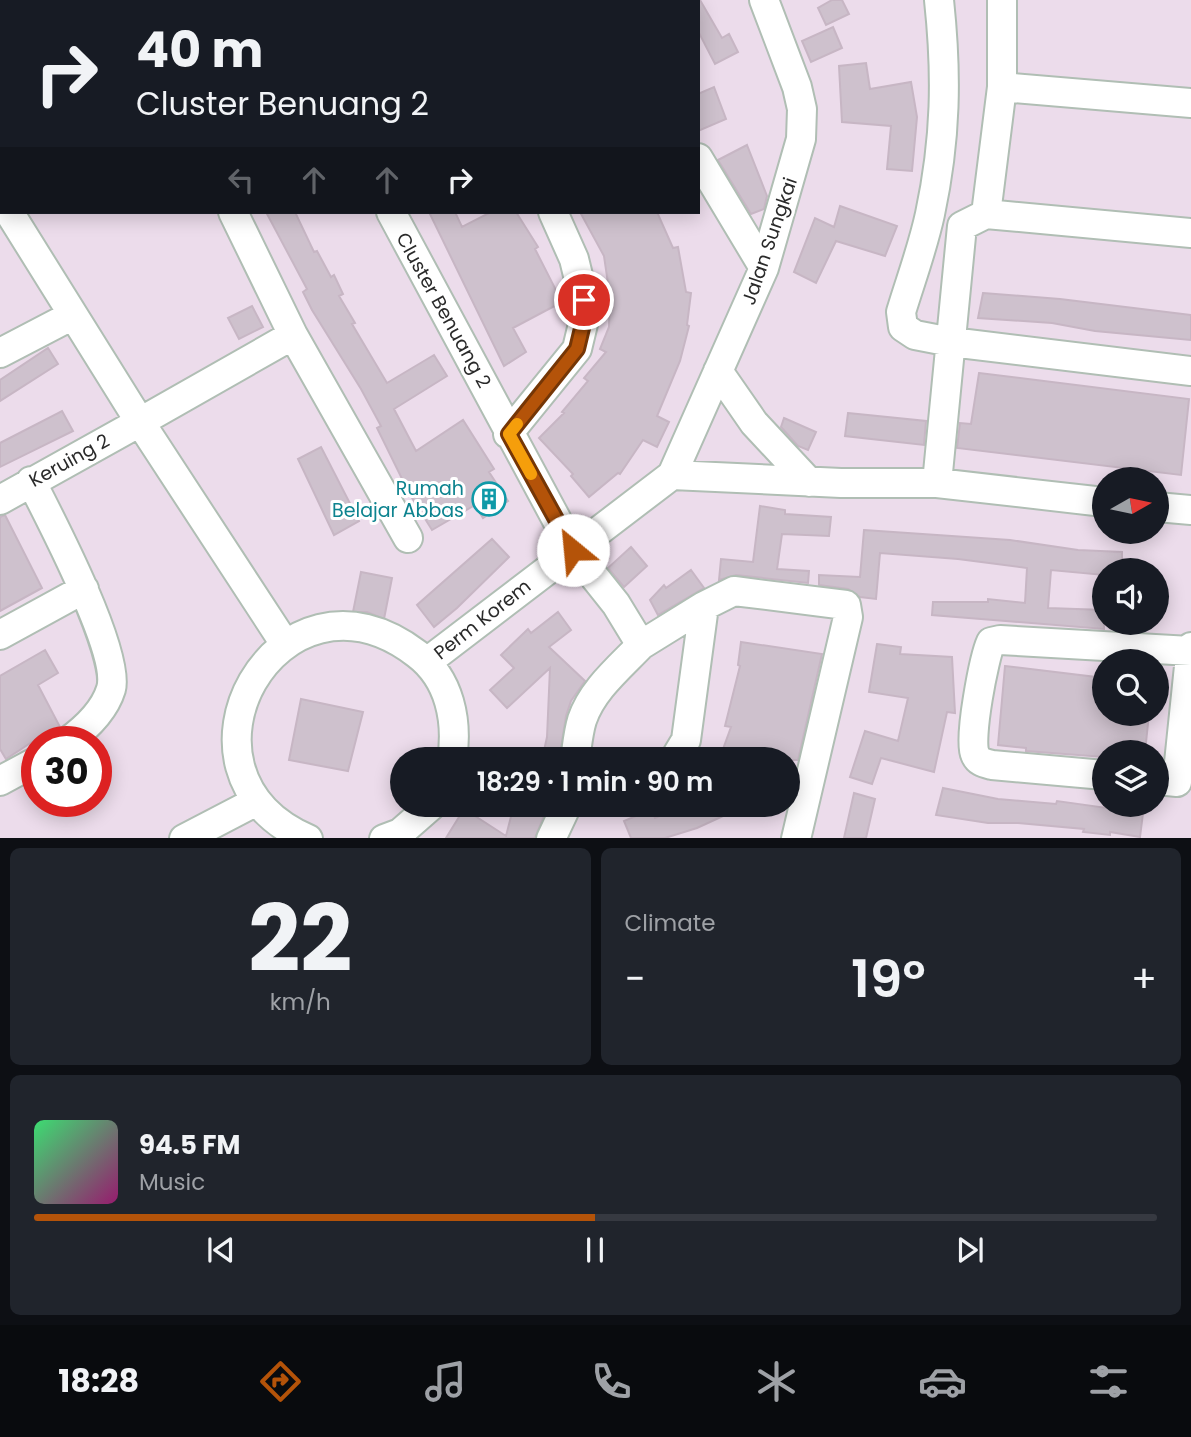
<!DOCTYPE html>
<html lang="en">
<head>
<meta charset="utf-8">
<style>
	:root { --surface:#171b24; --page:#20242c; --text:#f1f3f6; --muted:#9ea1a6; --line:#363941; --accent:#b45309 }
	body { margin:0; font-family:Poppins,sans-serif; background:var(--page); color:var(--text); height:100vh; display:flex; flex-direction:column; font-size:26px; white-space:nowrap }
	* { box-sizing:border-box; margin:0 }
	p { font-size:23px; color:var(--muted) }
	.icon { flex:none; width:38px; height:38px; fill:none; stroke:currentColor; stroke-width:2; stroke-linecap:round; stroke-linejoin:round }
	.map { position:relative; height:838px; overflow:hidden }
	.drawer { display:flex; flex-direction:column; gap:10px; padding:10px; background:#0d0f14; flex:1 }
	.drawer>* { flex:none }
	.banner { position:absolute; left:0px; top:0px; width:700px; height:214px; box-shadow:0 4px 18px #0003; background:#171b24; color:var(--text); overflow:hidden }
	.needle { width:46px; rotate:81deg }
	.buttons { position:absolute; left:1092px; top:467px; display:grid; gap:14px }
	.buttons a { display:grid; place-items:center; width:77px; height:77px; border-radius:50%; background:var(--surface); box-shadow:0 4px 18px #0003; font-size:35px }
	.speed { position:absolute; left:21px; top:726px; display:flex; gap:14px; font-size:35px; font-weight:700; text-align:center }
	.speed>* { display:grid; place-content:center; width:91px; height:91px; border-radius:50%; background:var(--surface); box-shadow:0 4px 18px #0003; line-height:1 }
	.speed .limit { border:10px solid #d22; background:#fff; color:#111 }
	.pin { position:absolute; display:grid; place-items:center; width:60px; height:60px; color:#fff; margin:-30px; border:4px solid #fff; border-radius:50%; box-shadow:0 2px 7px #0007 }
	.me { position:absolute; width:77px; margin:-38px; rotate:332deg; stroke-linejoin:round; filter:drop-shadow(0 0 5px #0008) }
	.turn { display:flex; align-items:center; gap:24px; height:147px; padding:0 21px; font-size:32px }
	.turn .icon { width:91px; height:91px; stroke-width:2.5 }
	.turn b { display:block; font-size:49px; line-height:60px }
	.lanes { display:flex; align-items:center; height:66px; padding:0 21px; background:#0003; justify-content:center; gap:35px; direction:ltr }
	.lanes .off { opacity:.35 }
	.big { font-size:52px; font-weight:600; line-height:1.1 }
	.drawer .widget { flex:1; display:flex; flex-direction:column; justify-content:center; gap:10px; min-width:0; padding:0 24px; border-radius:10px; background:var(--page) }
	.drawer .dial { align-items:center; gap:0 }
	.dial b { font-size:91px; line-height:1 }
	.song { display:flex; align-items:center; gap:21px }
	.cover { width:84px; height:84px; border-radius:10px; background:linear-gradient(135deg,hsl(140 70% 55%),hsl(320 70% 35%)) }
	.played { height:7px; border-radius:4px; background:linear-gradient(90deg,var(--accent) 50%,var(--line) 50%) }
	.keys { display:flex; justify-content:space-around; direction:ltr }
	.heat { display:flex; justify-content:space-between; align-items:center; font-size:38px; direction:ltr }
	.drawer .tiles { flex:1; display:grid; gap:10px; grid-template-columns:1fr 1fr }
	.widget:last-child { grid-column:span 2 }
	.trip { position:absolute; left:390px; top:747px; width:410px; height:70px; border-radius:35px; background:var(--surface); box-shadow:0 4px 18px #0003; font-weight:600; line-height:70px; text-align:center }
	.dock { display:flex; height:112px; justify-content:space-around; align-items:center; background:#090b0e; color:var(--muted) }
	.dock .icon { width:49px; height:49px }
	.dock .active { color:var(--accent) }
	.dock b { font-size:32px; color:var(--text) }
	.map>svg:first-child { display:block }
	.building { fill:#cec1cd; stroke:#c7b6c4; stroke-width:2 }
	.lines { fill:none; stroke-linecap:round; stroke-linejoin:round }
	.minor-casing { stroke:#b0beb4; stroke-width:32 }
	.minor { stroke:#fff; stroke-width:28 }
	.route-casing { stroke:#753606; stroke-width:18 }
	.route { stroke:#b45309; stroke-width:12 }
	.slow { stroke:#f59e0b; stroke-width:12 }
	.labels { text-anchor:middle; stroke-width:6; stroke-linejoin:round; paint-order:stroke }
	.street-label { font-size:19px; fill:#2a2a2a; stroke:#fff }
	.culture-label { font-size:19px; fill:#0d838f; stroke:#fff; text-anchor:end }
</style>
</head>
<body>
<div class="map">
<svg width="1191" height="839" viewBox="0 0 1191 839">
	<rect width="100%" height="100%" fill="#ecdceb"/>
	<path class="building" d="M682,0H700L722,38L729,34L738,52L715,64L698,31V2Z
		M832,0H842L849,14L826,25L818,8Z
		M833,27L842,48L811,62L802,41Z
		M866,63L870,89L911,82L917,117L912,171L887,169L891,126L842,122L839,66Z
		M714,87L726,119L698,131V94Z
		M747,145L767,196L764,209L751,214L718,160Z
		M840,206L897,226L885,256L836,241L816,283L794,272L815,218L834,227Z
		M266,212H295L314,252L317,251L331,277L334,275L343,294L339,296L355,323L352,324L387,383L434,355L447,376L394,409L416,451L463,420L494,469L489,472L508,501L483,518L475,505L432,530L409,493L377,428L381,426L361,389L312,310L303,292L307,289Z
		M429,212H455L462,227L491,212H516L538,247L535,249L562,302L513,328L526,352L504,366Z
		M580,212H657L673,248L678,247L686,292L691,293L687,325L689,326L680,361L657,416L669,422L657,447L643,440L620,474L618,473L589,497L571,476L573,474L539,438L564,413L562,412L588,381L584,378L606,352L600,349L609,327L610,297L604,256Z
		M983,293L1060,299L1191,315V340L1095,331L1052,323L978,318Z
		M252,306L263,327L239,339L228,318Z
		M48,348L58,364L0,401V380Z
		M979,373L1189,399L1181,475L957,448L960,423L971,424Z
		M62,411L73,431L0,467V443Z
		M848,413L926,421L924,445L845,436Z
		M784,418L816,432L808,450L798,446L781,427Z
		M321,447L359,521L334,535L298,459Z
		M760,506L785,510V514L831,517L829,536L782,534L777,569L809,571L808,583L736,575L719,580L721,559L753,562Z
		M5,515L42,588L0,611V517Z
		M864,530L1010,540L1078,550L1122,552V570H1104V575L1051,570L1048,608L1104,610V629L932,615L933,602H988V599L1025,603L1027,568L958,559L880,553L876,599L860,597L848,589L819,585V575L860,577Z
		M492,539L509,557L457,608L434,627L417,605Z
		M631,547L647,566L624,587L608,568Z
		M691,570L704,588L658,615L650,600L664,585L666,588Z
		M361,572L392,578L384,619L367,612H353Z
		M558,612L571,630L549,647L585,681L571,701L566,716L559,760H542L547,737L550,668L507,708L490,690L514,668L501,655L528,629L531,633Z
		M741,642L822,654L798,760H743L722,752L731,727L725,726L740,666L738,665Z
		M877,644L901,647L900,654L952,657L955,713L947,712L934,772L881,758L872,784L850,777L865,731L898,741L908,698L869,692Z
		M45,650L58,673L38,685L60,727L52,735L39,742L38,738L6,759L0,749V676Z
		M1005,666L1104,678V714H1149L1145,752H1104V757L1026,751V748L998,745Z
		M301,699L363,712L348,771L289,760Z
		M943,788L998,799L1056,804L1057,801L1143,813L1140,837L1110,832V835L1083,832L1084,829L1018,823H988L936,815Z
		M854,793L875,799L866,838H844Z
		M514,805L548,806L535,838H446L464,809L506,836Z
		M686,805H747L697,828L665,838H631L624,821L652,809L655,818Z"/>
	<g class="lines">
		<defs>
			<path id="minor" d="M603,0L604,2
				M939,0C947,75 946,139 930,214C923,247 911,279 901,312L903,327L915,335L951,342L1191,371
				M1002,87L1191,103
				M698,158L764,268
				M233,212L293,335
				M391,212L573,550L616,604L641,645C619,668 592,690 582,720C578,733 577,747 575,760
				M986,214L1002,87V0
				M0,353L73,315
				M718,371L754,423L809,482
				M508,434L577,349L583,324L584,300L574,259L553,212
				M672,475L841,483H937L1104,502
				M31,481C50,518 121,654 111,689C104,712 85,729 67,742
				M937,483L962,226L986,214L1191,233
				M0,500L140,422L9,212
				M1157,507L1191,510
				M0,635L84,589
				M285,644L140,422L293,335L408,538
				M641,645L704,606L734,591L846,605L848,617L796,839
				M427,662L672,475L764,268L801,139L802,109L797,87L764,0
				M674,760L686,740L704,606
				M1104,775L992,765C984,763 978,762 975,754C968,741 984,657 991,642L1000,640L1191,651
				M1157,780L1177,782L1191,647
				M0,781L37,761
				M184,839L257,801
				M308,839C153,772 279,548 417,654C450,679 458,721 452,760
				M384,839L400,833L432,805
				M551,839L567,805"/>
		</defs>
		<use href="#minor" class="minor-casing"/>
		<use href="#minor" class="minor"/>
	</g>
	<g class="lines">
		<defs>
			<path id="route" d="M573,550L509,434L577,349L583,324L584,300"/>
		</defs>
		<use href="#route" class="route-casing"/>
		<use href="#route" class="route"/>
		<path class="slow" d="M517,424L509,434L531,474"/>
	</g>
	<defs>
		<symbol id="building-ring" viewBox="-11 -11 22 22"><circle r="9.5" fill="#fff" stroke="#0f9aa8" stroke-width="1.5"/><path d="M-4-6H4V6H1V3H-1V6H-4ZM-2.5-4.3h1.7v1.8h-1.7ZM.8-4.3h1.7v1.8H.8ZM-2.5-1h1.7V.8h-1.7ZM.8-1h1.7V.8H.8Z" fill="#0f9aa8"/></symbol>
	</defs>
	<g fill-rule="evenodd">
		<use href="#building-ring" x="470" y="480" width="38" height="38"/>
	</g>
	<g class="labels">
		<g class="street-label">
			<text transform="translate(769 241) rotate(-71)" y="7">Jalan Sungkai</text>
			<text transform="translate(444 310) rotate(61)" y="7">Cluster Benuang 2</text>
			<text transform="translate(69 460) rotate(-29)" y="7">Keruing 2</text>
			<text transform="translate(482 619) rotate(-38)" y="7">Perm Korem</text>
		</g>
		<g class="culture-label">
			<text x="464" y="495">Rumah<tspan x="464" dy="22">Belajar Abbas</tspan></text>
		</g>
	</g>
</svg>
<div class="buttons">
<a><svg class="needle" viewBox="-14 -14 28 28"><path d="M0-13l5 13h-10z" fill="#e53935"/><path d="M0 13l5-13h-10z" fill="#9ea1a6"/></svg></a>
<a><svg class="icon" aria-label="sound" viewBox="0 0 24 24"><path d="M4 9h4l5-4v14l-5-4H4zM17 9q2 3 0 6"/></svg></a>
<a><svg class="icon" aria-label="search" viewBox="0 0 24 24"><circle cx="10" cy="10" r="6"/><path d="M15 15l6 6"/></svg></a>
<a><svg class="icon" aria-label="layers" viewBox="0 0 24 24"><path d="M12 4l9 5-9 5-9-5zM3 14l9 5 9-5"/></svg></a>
</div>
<div class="speed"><div class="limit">30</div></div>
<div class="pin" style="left:584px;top:300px;background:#d93025"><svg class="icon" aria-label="arrive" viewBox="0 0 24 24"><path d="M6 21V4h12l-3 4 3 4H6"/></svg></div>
<svg class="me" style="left:573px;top:550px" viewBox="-20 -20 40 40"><circle r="19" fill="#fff"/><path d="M0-13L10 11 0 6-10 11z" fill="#b45309"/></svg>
<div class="trip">18:29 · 1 min · 90 m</div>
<div class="banner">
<div class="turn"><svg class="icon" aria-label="right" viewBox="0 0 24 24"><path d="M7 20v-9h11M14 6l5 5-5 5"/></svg><div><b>40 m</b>Cluster Benuang 2</div></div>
<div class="lanes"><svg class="icon off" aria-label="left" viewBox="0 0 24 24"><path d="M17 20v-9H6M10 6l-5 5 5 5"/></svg><svg class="icon off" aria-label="ahead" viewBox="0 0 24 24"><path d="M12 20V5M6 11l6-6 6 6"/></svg><svg class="icon off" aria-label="ahead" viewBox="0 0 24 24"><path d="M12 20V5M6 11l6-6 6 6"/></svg><svg class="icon" aria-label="right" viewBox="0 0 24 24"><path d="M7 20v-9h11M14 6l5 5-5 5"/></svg></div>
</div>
</div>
<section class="drawer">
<div class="tiles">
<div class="widget dial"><b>22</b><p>km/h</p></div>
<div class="widget"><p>Climate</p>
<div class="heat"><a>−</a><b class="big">19°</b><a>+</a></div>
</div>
<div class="widget">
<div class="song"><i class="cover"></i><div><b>94.5 FM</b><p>Music</p></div></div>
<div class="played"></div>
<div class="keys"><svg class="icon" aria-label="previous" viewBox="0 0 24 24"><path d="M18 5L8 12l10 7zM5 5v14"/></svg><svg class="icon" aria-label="pause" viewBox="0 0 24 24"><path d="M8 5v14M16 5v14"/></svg><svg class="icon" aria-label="next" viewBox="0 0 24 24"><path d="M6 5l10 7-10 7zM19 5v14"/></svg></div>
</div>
</div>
</section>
<nav class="dock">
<b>18:28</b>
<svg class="icon active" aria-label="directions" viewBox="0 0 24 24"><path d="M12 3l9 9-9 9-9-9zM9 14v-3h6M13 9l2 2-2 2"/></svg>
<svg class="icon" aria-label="music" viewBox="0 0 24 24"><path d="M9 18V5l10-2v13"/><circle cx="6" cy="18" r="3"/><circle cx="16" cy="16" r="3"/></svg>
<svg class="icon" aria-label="phone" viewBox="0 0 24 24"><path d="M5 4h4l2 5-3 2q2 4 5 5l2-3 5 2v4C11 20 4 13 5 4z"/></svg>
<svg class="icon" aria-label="climate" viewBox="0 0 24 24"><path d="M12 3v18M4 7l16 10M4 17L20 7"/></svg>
<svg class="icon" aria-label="car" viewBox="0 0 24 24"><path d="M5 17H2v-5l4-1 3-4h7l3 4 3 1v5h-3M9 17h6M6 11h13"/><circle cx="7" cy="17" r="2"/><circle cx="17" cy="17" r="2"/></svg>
<svg class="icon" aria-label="filters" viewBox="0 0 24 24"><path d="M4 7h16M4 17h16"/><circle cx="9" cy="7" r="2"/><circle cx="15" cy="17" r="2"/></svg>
</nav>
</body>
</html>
